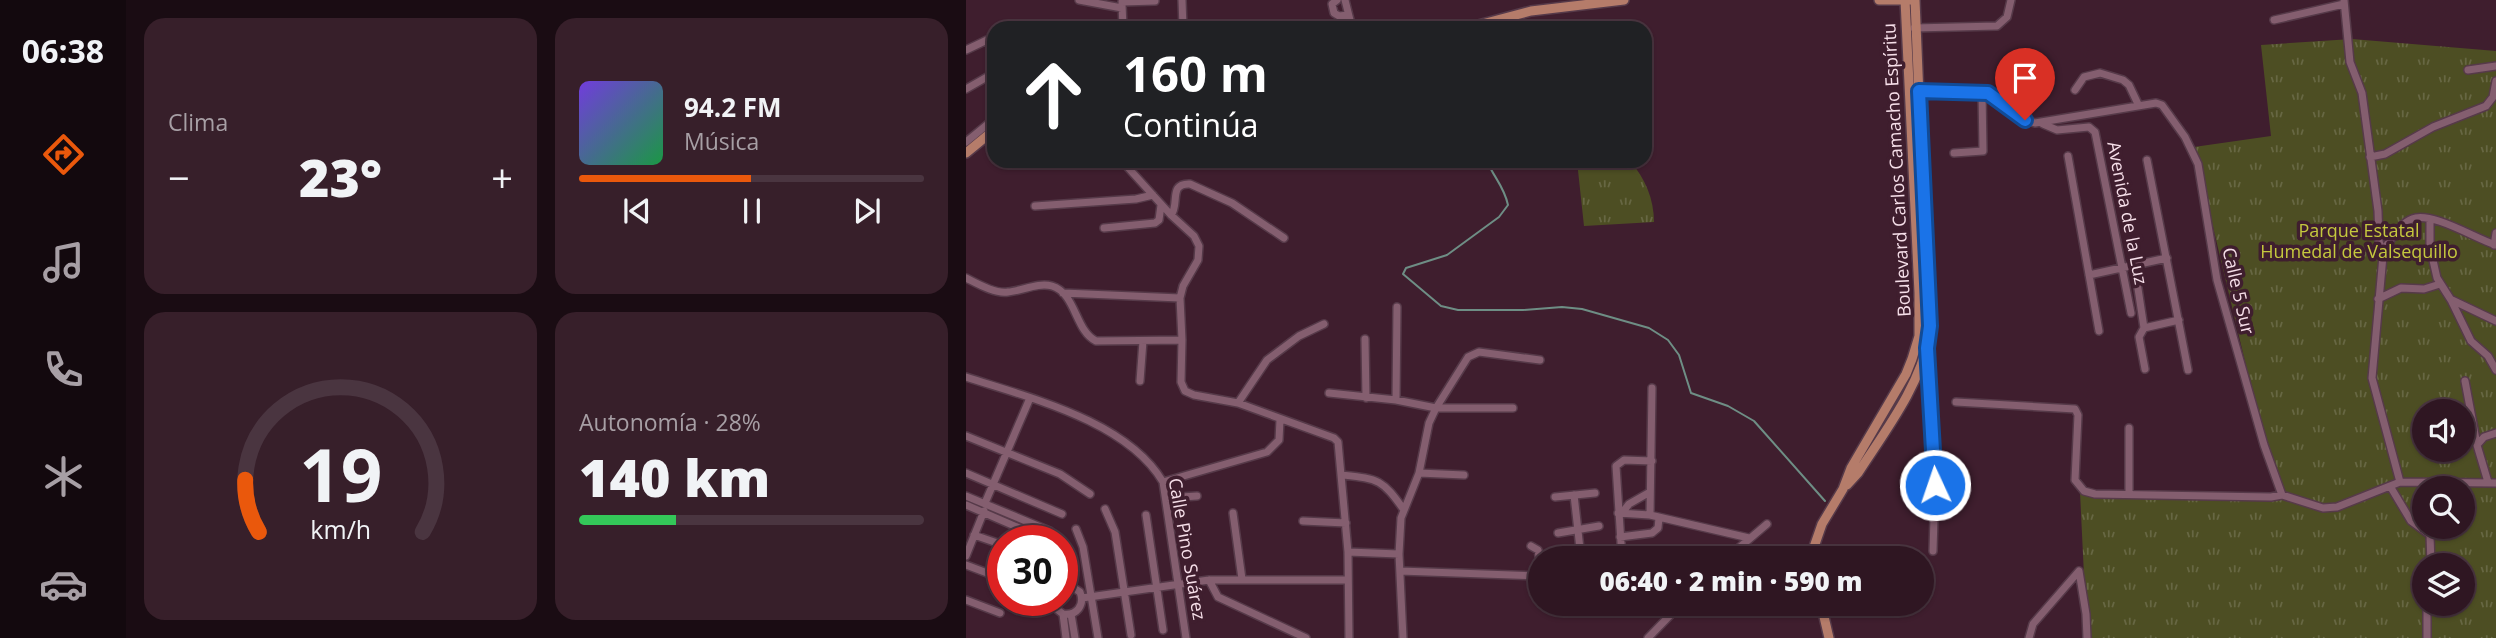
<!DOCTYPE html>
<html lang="es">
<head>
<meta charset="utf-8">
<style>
	:root { --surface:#2f1622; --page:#371f2a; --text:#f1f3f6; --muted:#a79fa5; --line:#4a3540; --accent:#ea580c }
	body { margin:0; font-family:"Open Sans",sans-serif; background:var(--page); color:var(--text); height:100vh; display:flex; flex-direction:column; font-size:26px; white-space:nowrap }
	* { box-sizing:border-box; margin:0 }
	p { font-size:23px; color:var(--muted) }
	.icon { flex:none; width:38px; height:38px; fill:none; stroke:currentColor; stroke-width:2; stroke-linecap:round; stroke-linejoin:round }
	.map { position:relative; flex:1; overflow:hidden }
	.details { display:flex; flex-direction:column; gap:18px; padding:18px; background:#1a0c13; width:840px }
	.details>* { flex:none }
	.top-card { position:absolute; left:21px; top:21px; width:665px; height:147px; border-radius:21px; box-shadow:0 2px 5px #0004,0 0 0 2px var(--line); background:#202124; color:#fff; overflow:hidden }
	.tools { position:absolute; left:1446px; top:399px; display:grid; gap:14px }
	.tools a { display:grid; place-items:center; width:63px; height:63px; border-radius:50%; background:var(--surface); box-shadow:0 2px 5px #0004,0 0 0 2px var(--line); font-size:35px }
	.speed { position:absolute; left:21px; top:525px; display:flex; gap:14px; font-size:35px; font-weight:700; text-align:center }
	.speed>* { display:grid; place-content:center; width:91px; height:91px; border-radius:50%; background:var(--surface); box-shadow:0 2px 5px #0004,0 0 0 2px var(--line); line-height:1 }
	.speed .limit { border:10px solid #d22; background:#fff; color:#111 }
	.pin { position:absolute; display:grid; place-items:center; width:60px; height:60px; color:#fff; margin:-72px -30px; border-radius:50% 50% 50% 0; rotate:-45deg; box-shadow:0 0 7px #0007 }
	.pin .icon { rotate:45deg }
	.me { position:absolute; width:77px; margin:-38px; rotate:357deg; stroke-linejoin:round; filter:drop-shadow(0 0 5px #0008) }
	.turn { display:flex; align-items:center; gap:24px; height:147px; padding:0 21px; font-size:32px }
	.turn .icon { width:91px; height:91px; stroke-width:2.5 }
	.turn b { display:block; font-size:49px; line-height:60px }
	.big { font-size:52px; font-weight:800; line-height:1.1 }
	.details .card { flex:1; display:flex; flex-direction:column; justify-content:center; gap:10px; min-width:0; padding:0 24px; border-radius:21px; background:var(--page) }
	.details .dial { align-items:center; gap:0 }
	.dial svg { height:182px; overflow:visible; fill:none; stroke:var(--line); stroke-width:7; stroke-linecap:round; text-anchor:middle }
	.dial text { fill:var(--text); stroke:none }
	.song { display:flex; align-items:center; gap:21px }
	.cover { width:84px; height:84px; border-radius:10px; background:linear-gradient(135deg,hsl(260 70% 55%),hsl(140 70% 35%)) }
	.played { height:7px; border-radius:4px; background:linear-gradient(90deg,var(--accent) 50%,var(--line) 50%) }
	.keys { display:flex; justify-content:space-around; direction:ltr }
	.heat { display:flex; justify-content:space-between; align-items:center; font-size:38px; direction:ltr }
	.charge { height:10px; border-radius:5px; background:linear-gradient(90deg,#34c759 28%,var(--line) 0) }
	.details .tiles { flex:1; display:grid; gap:18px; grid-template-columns:repeat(2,1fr) }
	.trip { position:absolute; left:562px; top:546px; width:406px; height:70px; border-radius:35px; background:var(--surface); box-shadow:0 2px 5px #0004,0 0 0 2px var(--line); font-weight:800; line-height:70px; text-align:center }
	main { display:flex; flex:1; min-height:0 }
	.tabs { display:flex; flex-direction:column; width:126px; justify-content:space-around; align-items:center; background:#13090e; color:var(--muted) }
	.tabs .icon { width:49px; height:49px }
	.tabs .selected { color:var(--accent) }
	.tabs b { font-size:32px; color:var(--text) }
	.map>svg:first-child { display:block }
	.park { fill:url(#park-tufts); fill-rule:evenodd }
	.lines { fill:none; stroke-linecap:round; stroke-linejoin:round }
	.stream { stroke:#6e8e85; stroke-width:2 }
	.minor-casing { stroke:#563a49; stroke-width:10 }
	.major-casing { stroke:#563a49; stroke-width:12 }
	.minor { stroke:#845e6f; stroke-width:7 }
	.major { stroke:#b57c6a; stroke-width:9 }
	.route-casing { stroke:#114b97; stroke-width:18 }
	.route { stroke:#1a73e8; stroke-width:12 }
	.labels { text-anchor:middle; stroke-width:7; stroke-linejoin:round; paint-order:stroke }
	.street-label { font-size:18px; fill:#f6dfe9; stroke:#3f1e2e }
	.park-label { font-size:18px; fill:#c5c83e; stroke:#3f1e2e }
</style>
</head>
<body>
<main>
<nav class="tabs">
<b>06:38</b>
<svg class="icon selected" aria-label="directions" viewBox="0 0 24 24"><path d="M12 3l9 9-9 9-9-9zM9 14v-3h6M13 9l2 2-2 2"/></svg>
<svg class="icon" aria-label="music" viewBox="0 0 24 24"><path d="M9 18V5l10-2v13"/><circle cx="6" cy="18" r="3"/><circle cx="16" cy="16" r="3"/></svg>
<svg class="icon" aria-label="phone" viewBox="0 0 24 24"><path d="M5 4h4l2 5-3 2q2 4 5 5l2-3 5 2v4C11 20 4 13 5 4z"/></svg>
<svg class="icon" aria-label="climate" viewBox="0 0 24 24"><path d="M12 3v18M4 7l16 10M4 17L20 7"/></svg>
<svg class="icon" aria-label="car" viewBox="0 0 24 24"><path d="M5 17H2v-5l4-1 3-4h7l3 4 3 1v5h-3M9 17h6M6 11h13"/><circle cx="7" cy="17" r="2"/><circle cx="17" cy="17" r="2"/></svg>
</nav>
<section class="details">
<div class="tiles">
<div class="card"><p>Clima</p>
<div class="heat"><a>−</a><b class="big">23°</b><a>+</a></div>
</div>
<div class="card">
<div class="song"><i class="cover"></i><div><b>94.2 FM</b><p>Música</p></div></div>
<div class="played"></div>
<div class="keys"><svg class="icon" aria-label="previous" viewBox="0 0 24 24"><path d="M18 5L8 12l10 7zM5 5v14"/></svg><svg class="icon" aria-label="pause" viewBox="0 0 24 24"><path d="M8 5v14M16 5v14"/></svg><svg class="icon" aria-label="next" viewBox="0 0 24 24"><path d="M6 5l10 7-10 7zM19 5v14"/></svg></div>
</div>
<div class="card dial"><svg viewBox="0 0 100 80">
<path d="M14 69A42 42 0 1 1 86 69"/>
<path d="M14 69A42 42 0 0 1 8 46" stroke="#ea580c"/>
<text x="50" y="56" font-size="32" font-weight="700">19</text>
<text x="50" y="72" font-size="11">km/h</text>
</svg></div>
<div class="card"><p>Autonomía · 28%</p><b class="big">140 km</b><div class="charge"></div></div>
</div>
</section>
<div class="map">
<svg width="1530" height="638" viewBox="0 0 1530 638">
	<defs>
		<pattern id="park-tufts" width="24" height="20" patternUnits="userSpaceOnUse" patternTransform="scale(1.75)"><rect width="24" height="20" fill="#4d4e23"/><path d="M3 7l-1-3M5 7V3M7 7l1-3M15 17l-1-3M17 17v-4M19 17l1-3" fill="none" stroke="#676743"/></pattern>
	</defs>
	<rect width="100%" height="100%" fill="#3f1e2e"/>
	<path class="park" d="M1386,39L1530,51V638H1121L1114,492L1311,496L1228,147L1305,136L1295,45ZM1458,411H1496V450H1458ZM1458,488H1496V527H1458ZM1458,565H1496V604H1458Z
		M611,161H664C679,178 688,199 688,222L618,226Z"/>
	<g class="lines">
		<path class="stream" d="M521,161C528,178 538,186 542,205L533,217L481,255L440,268L437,274L475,306L492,310H557L596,307L616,309L683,328L702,340L713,355L725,393L762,406L788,421L859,501"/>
		<defs>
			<path id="minor" d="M113,0L156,8
				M216,0L217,28
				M371,0L366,4L368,13L373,16L382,15
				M379,0L386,28
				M1378,0L1384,62L1396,93L1412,211L1413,241L1417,256L1406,378L1434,482
				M156,2L189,1
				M156,4L157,28
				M1308,20L1378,4
				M948,28L1031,26L1041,17L1045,0
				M0,50L21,40L28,54
				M1502,70L1530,66
				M0,89L28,73
				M1109,90L1118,77L1134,73L1157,80L1163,85L1172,104
				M953,91L1022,93L1059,120L1069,123L1190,103L1196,105L1219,137L1232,164L1251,280L1298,445L1316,495
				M1077,124L1091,130L1123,127L1129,132L1165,313
				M0,142L28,119
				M988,153L1017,151L1016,92
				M1102,156L1133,331
				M1404,157L1419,154L1467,127L1520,106L1527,97L1530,81
				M1181,160L1222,370
				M156,161L205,215L228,236L233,246L232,260L217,286L214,298L216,340L215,382L219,391L228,395L272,403L368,438L372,442L382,552L383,638
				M175,161L178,163L180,161
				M334,161H335
				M69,206L170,199L187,195
				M205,215C214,204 202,183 224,184L266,203L318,238
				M1464,219V247L1471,278L1485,300L1505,341L1522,356L1530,370
				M138,228L189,223L193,220L195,205
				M1528,245L1530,233
				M1416,251C1425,241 1434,223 1446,219C1466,211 1510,239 1530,245
				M1123,275L1201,258
				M0,278C12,284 29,294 42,292C56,291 72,282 86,286C110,293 109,331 130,341L216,340
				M1171,282L1178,328
				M97,293L214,298
				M1412,299L1435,288L1458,289L1474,284
				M1486,300L1530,321
				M1178,328L1173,337L1179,369
				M1178,328L1213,320
				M399,339L400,398
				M961,352L969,485L967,551
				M0,377C64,398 161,421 197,482L220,638
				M174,381L177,341
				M1499,381L1511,445L1522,482
				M363,393L430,400L470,408H547
				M430,400L431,307
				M990,402L1109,409L1112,415L1109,480L1118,491L1129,494L1305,497L1316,495L1357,508L1371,507L1434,482L1530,483
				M272,403L301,360L333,336L358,324
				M0,436L94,474L124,494
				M1511,445L1518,437L1530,433
				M0,473L96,514
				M453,473L498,475
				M376,475C413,479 416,479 438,510
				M197,482L301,452L313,440L314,420
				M1424,486L1445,521L1464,535L1465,565
				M1163,494V428
				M608,495L615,558
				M0,496L84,531L93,541
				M589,497L629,493
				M200,498L231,496
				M19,503L64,398
				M0,505L83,541
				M139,509L149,532L165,635
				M267,513L276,579
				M652,513L684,515L783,538
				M656,513L663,504L684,492
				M180,515L197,630
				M684,515L686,388
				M337,521L380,523
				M110,529L117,547L132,638
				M592,533L633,526
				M8,535L37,545
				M654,537L686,533L692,528L693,518
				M565,546L572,550L574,562
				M96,551L103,585
				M382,552L433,554
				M0,556L18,511
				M656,558L650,466L658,460L686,461
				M761,558L801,524
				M0,565L37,579
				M434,571L574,576
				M243,580L252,597L340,638
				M116,598L243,580H382
				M0,600L34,613
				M86,600L88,607L97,614C111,616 119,605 114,592L103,585H96
				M626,604L627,606
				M97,614L100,638
				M105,614L109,638
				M437,638L433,554L435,518L453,473L463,423L470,408L502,357L513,352L574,360
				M682,638L715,604
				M1063,638L1067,624L1113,571L1120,614L1121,638
				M1461,638V604"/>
			<path id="major" d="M913,0H943
				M501,28L565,11L658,0
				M0,153L28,130
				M881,485L892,473C919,431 954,386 963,337L949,0
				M848,558V547L856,524L877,489L885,468L940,374L946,359L953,336V293L939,0
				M855,604L863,638"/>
		</defs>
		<use href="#minor" class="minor-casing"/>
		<use href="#major" class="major-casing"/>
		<use href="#minor" class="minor"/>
		<use href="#major" class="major"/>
	</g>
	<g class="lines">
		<defs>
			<path id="route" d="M969,485L961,348L964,326L953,91L1022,93L1059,120"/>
		</defs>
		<use href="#route" class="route-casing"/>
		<use href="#route" class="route"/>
	</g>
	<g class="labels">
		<g class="street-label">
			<text transform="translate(931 170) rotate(-93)" y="6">Boulevard Carlos Camacho Espíritu</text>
			<text transform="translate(1161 213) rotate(79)" y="6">Avenida de la Luz</text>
			<text transform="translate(1272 291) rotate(77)" y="6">Calle 5 Sur</text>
			<text transform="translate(221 549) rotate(80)" y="6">Calle Pino Suárez</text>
		</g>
		<g class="park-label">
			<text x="1393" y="237">Parque Estatal<tspan x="1393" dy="21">Humedal de Valsequillo</tspan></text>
		</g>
	</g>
</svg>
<div class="tools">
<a><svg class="icon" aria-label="sound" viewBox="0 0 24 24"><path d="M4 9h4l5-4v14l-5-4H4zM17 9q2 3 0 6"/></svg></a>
<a><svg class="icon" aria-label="search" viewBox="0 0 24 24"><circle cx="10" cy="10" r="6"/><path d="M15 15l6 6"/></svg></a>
<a><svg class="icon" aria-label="layers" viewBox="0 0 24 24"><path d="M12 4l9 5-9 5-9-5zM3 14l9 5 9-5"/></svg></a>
</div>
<div class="speed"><div class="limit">30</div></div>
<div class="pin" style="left:1059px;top:120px;background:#d93025"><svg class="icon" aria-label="arrive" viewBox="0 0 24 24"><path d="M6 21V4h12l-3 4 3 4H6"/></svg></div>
<svg class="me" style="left:969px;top:485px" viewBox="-20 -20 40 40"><circle r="17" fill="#1a73e8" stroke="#fff" stroke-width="3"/><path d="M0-11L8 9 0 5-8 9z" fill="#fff"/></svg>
<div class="trip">06:40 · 2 min · 590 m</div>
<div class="top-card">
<div class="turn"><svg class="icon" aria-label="ahead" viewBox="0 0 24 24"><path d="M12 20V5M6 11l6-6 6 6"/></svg><div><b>160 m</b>Continúa</div></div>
</div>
</div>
</main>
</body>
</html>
